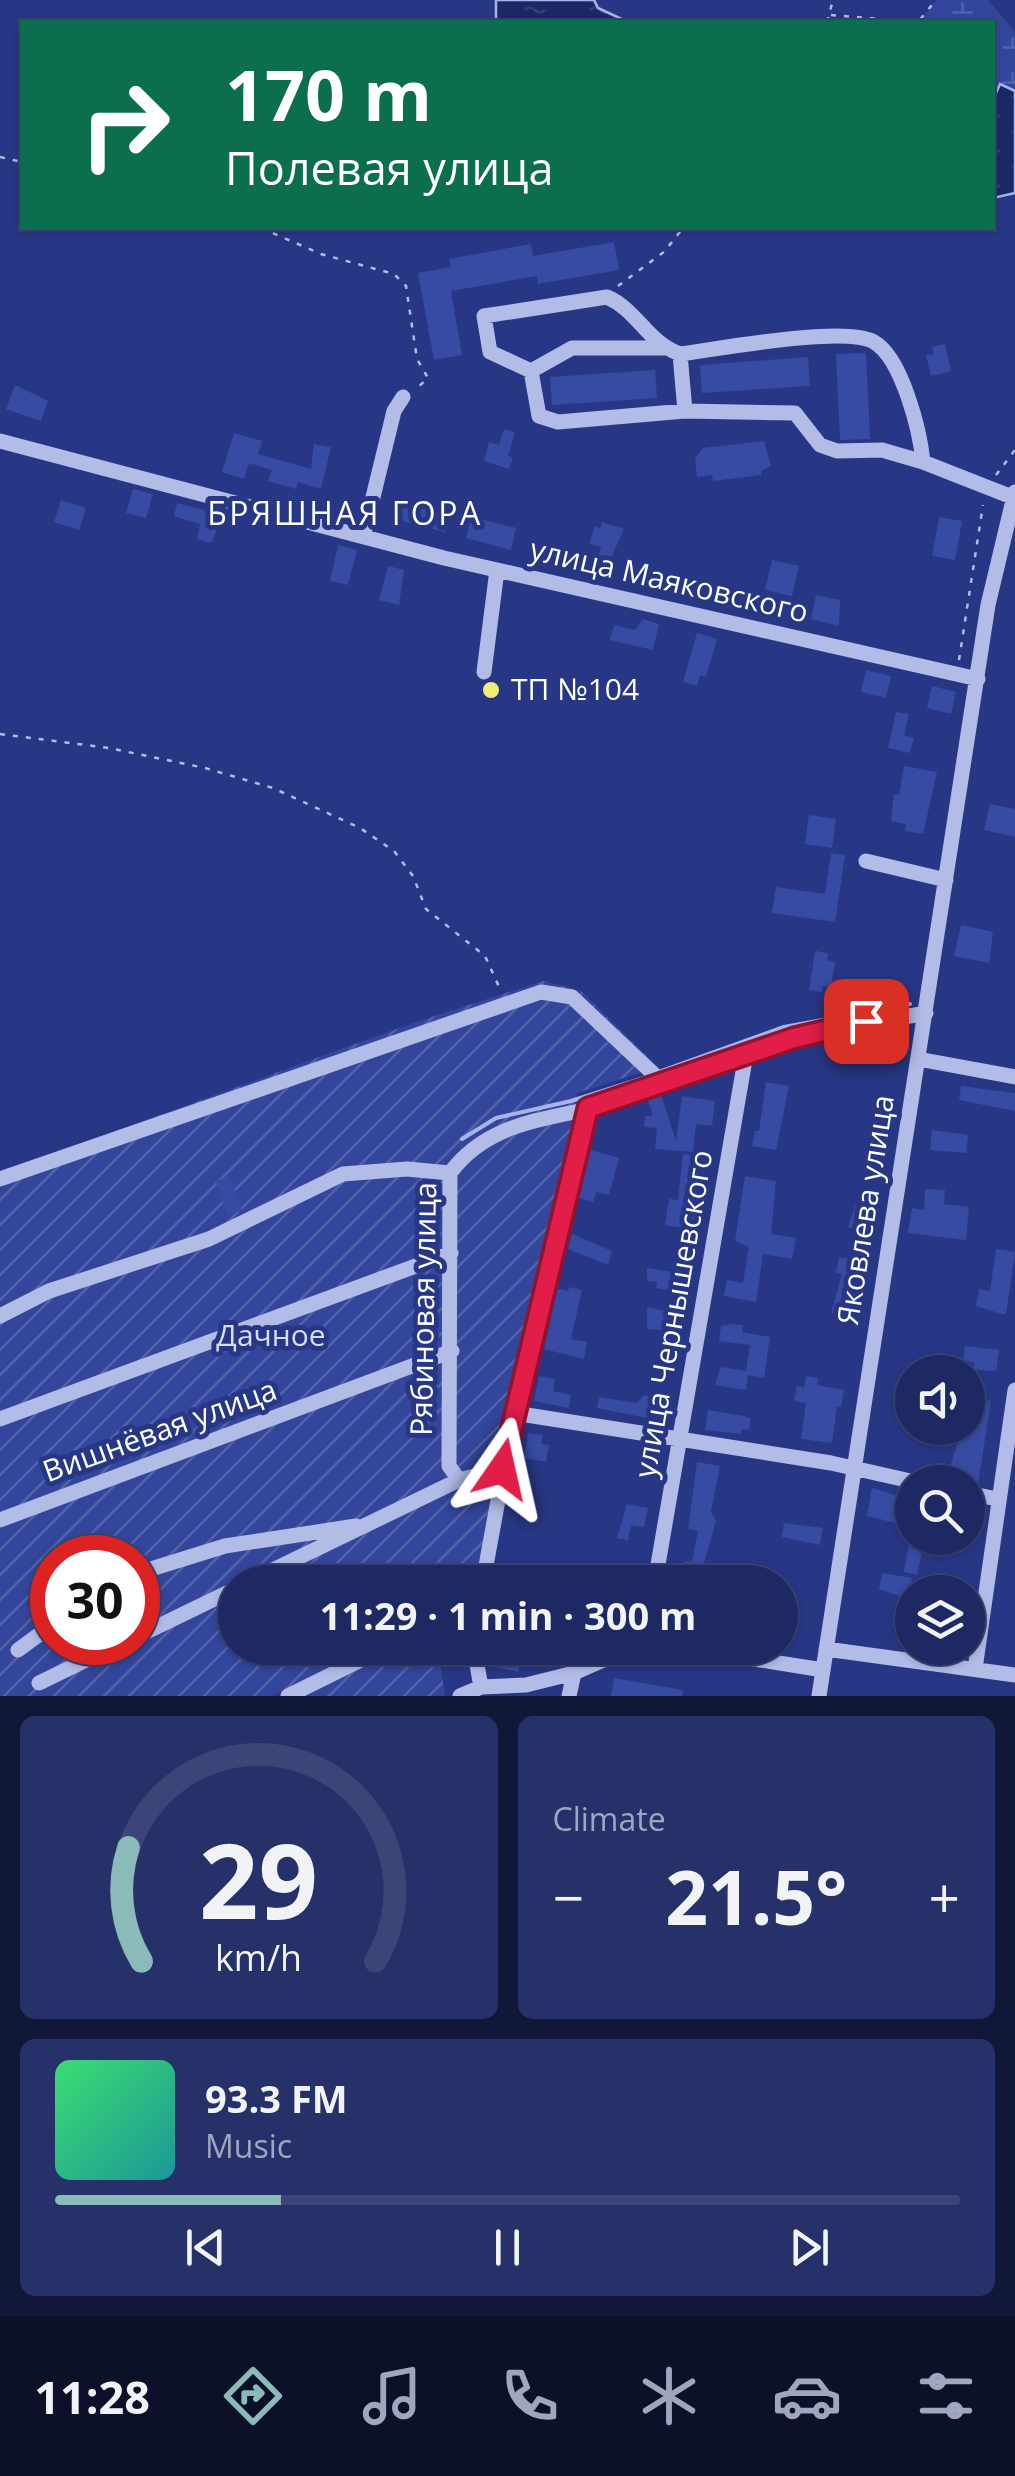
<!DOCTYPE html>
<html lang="en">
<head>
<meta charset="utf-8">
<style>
	:root { --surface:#1e2964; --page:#26316a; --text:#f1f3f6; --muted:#a1a6bf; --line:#3c4578; --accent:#8bbbb9 }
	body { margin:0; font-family:"Open Sans",sans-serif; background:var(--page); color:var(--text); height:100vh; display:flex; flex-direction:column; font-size:38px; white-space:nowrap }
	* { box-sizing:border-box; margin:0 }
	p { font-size:32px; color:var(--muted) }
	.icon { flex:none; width:55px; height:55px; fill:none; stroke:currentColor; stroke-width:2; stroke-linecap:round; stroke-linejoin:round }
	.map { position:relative; height:1696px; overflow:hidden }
	.side { display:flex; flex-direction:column; gap:20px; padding:20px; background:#101737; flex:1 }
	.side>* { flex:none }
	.top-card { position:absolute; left:20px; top:20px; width:975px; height:210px; border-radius:0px; box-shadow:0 2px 8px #0004,0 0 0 2px var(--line); background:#0b6e4f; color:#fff; overflow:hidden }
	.fabs { position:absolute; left:895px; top:1355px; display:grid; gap:20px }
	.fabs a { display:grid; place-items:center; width:90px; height:90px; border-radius:50%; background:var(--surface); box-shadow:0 2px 8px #0004,0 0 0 2px var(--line); font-size:50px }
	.speed { position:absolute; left:30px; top:1535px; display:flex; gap:20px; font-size:50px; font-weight:700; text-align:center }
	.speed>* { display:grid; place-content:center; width:130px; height:130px; border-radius:50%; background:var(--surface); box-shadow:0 2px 8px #0004,0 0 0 2px var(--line); line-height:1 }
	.speed .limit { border:15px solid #d22; background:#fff; color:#111 }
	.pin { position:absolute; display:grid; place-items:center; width:85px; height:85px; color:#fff; margin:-42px; border-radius:20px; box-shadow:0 5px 15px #0006 }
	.me { position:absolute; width:110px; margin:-55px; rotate:11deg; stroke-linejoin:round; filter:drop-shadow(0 0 8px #0008) }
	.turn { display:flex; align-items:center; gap:35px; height:210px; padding:0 40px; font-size:45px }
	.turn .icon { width:130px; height:130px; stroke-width:2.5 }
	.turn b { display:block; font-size:70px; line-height:85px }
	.big { font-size:75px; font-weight:700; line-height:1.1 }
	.side .tile { flex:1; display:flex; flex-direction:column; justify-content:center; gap:15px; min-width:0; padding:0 35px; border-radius:15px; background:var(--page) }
	.side .dial { align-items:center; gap:0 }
	.dial svg { height:260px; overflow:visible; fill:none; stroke:var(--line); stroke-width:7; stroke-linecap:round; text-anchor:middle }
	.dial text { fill:var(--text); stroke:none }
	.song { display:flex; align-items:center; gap:30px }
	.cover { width:120px; height:120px; border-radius:15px; background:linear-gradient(135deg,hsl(140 70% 55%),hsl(180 70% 35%)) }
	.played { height:10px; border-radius:5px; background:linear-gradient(90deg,var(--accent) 25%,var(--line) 25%) }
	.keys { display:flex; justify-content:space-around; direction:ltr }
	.heat { display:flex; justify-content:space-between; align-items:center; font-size:55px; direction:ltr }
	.side .tiles { flex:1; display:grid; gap:20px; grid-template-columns:1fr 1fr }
	.tile:last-child { grid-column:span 2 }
	.trip { position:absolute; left:218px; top:1565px; width:580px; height:100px; border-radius:50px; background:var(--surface); box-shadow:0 2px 8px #0004,0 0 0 2px var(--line); font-weight:700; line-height:100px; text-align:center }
	.menu { display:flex; height:160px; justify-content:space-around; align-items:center; background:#0c1028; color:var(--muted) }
	.menu .icon { width:70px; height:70px }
	.menu .selected { color:var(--accent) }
	.menu b { font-size:45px; color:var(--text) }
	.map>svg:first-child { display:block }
	.wetland { fill:url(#wetland-marsh) }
	.garden { fill:url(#garden-furrows); fill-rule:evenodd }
	.water { fill:url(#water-ripples); stroke:#a7b4e8; stroke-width:2.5 }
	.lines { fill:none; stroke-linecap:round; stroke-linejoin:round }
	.stream { stroke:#a7b4e8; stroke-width:4 }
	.building { fill:#384ba2 }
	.path { stroke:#b3bce7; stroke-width:2.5; stroke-dasharray:5 8; stroke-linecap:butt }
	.minor { stroke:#b3bce7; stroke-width:15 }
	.route-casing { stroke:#92132f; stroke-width:25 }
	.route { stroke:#e11d48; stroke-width:18 }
	.poi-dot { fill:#efed79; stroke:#283785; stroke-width:4 }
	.labels { text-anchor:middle; stroke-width:10; stroke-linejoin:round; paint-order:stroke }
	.street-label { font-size:30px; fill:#fff; stroke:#283785 }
	.poi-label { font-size:30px; fill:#fff; stroke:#283785; text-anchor:start }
	.park-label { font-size:30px; fill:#d6dcf6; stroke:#283785 }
	.neighbourhood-label { font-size:32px; letter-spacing:2.5px; fill:#fff; stroke:#283785 }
</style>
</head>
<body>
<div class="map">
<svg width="1015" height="1696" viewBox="0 0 1015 1696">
	<defs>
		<pattern id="wetland-marsh" width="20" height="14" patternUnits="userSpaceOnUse" patternTransform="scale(2.5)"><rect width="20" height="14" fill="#33469c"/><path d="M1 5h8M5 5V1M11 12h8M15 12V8" fill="none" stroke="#5262ab"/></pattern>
		<pattern id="garden-furrows" width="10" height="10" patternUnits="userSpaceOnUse" patternTransform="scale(2.5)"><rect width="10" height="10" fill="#33469c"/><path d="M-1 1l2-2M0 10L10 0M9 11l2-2" fill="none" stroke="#5262ab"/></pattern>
		<pattern id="water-ripples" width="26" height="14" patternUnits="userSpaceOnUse" patternTransform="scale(2.5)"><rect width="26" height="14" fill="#1c2866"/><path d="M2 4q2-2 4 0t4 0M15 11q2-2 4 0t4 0" fill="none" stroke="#333e75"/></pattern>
	</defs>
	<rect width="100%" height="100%" fill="#283785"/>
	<path class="wetland" d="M937,0H988L1015,32V91L993,100L992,22H919Z"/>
	<path class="garden" d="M543,981L580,990L658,1067L577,1093L574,1121L508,1399L476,1582H235V1648H380L272,1696H0V1173L416,1022ZM52,1558H138V1642H52Z
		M405,1648H438L445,1696H299Z"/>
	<path class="water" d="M496,0H594L598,8L628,22H496Z
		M1000,84L1015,91V193L993,198V100Z"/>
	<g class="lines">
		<path class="stream" d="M659,1072L784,1027L910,1004
			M462,1139L496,1118L571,1101L650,1076"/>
	</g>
	<path class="building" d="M614,242L619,270L538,284L537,276L451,291L462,355L434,360L418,273L451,267L449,259L531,244L533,256Z
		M945,344L951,371L931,376L926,355L934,354L932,347Z
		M866,353L870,439L840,440L836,354Z
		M808,357L810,386L702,393L700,365Z
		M655,370L657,398L552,405L550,377Z
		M15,385L48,401L41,421L6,409Z
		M504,429L515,432L508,456L513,458L509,469L484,461L489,442L499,445Z
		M234,433L262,441L258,454L311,469L314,444L331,447L321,489L298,482L296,489L268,481L272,470L249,463L244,479L222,472Z
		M764,441L771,466L761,471V475L713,481L712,475L697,477L695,459L703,448Z
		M133,489L153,494L146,518L126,513Z
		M404,499L427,505L425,512L449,518L445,532L398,520Z
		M61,500L86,508L79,530L54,522Z
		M177,503L224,515L211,543L197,539L200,524L174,516Z
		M471,517L516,528L511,550L466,538Z
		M939,517L962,521L955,560L932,556Z
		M602,522L624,529L606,569L595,566L601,547L589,544L595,526L600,528Z
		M338,545L357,550L348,585L330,581Z
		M772,560L799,566L792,596L765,590Z
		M388,566L404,570L399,605L379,600Z
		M816,595L840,600L839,626L811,619Z
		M643,619L659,624L653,650L610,640L614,625L635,630Z
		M697,633L717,639L706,677L700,675L697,686L683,682Z
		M866,670L891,676L886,698L861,692Z
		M932,686L956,692L951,714L927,708Z
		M896,712L909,714L904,735L914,738L910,753L888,748Z
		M904,766L937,772L923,834L905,831L906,824L891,821L894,794L899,795Z
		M990,804L1015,809V837L984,830Z
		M809,815L836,819L832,848L805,844Z
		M831,853L845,855L835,922L772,913L776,887L825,894Z
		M961,925L993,932L989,963L954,956Z
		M815,951L828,953L827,960L835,962L831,987L823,986L822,992L809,990Z
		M766,1082L789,1086L776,1150L752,1146L755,1131H759Z
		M961,1086L1015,1093V1111L959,1100Z
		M661,1095L676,1141L682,1096L715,1101L712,1126L696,1124L693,1152L655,1149L657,1128L644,1127L645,1116H653L648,1100Z
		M932,1130L968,1135L966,1153L930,1150Z
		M590,1150L619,1158L609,1195L596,1192L593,1202L579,1198Z
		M683,1154L704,1156L693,1229L665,1225L669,1199L678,1200Z
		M230,1176L242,1211L227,1215L216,1181Z
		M745,1176L776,1181L771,1234L796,1238L792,1259L763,1254L756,1302L724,1296L727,1280L743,1283L749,1247L735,1241Z
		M925,1189L945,1190L944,1204L969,1207L966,1240L908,1233L912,1208L924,1210Z
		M855,1206L874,1209L870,1235L848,1227Z
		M572,1234L612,1251L608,1265L568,1249Z
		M996,1249L1015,1252L1006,1314H1002L976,1306L979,1289L990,1291Z
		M839,1257L866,1261L856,1317L831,1313L842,1274L836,1273Z
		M647,1268L686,1274L682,1292L656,1288L657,1282L647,1281Z
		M569,1287L582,1290L571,1339L587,1342L584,1359L544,1349L557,1289L568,1291Z
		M647,1307L679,1314L676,1331L647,1329Z
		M731,1324L743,1325L742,1332L770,1337L764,1378L748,1375L746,1390L715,1385L721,1367L746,1371L750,1345L719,1341L721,1326Z
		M965,1346L999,1350L996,1371L973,1370L974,1362L963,1361Z
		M539,1376L555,1379L553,1391L571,1395L569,1408L534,1401Z
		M806,1376L818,1378L817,1385L844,1390L841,1407L837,1406L832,1443L801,1439L806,1403L794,1401L797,1386L804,1388Z
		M644,1395L665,1399L662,1421L597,1408L599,1397L637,1403Z
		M970,1396L991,1401L978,1484L963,1482L965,1470L950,1467L962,1428H968Z
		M708,1410L744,1416L751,1419L749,1430L742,1429L741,1434L705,1430Z
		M528,1433L543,1435L541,1444L549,1445L546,1462L524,1458Z
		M697,1462L720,1466L711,1511L716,1521L703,1567L709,1568L707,1582L682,1576L684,1561L692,1562L698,1531L688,1529Z
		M872,1488L912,1500V1512L906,1511L904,1525L867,1516Z
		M627,1504L648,1508L644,1527L631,1525L628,1540L617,1538Z
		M784,1523L823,1528L820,1545L782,1537Z
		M910,1538H925L917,1575L904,1572Z
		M882,1573L912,1578L908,1599L879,1589Z
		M495,1648L546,1655L544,1665L521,1661L518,1672L491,1666Z
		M614,1678L683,1690L682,1696H611Z"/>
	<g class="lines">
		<path class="path" d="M831,15L918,22L936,0
			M827,22L833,0
			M0,157L22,162
			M261,228L321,254L394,274L406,286L417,359L428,378L414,391
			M618,286L664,252L683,228
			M996,475L1015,450
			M959,660L983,505
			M0,734L109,748L205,768L273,788L360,828L394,851L413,876L426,909L485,956L500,989"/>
		<path class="minor" d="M680,354L685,411
			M531,371L572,348H664
			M0,441L444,558L978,679
			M923,462L882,450L837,451L820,445L795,413L685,411L558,422L539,416L531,371L490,352L484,316L607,297C637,310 648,343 680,354C719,349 845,325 874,342C902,358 920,431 923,462L1012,497
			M364,534L394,411L403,397
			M484,672L497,570
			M866,861L946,880
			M918,1059L1015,1077
			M0,1179L541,992L572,997L663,1083
			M0,1316L49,1291L209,1239L343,1174L407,1169L450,1173
			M514,1413L831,1463L915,1482
			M0,1419L451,1253
			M459,1480L449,1466L450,1173C485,1126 535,1121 588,1109
			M968,1493L997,1499
			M0,1520L452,1351
			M138,1573L225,1546L356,1526
			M248,1582L459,1480L502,1469
			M483,1582L514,1413L588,1109L794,1037L926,1013
			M655,1582L746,1054
			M138,1636L235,1589
			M474,1648L481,1687
			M685,1648L823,1670
			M826,1649L1015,1675
			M18,1650L52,1625
			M975,1669L1015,1390
			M39,1683L123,1642
			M288,1696L385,1648
			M460,1696L481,1687L526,1685L574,1673L631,1648
			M569,1696L574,1673
			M819,1696L988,605L1015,492"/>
	</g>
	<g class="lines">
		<defs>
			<path id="route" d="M502,1469L588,1108L794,1038L866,1021"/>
		</defs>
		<use href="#route" class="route-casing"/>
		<use href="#route" class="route"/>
	</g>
	<circle class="poi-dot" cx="491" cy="690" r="10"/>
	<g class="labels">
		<g class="street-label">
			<text transform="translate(669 581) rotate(13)" y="10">улица Маяковского</text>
			<text transform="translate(866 1210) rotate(-81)" y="10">Яковлева улица</text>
			<text transform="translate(424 1309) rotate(-89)" y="10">Рябиновая улица</text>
			<text transform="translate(674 1314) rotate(-80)" y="10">улица Чернышевского</text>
			<text transform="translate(160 1431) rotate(-20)" y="10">Вишнёвая улица</text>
		</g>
		<g class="poi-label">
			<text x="511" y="700">ТП №104</text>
		</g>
		<g class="park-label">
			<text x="271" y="1346">Дачное</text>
		</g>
		<g class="neighbourhood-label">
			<text x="345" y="525">БРЯШНАЯ ГОРА</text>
		</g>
	</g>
</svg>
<div class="fabs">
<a><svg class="icon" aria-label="sound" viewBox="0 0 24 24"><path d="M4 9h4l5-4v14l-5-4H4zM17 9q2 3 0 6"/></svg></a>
<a><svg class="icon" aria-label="search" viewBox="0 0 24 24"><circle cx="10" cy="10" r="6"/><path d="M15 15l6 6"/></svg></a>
<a><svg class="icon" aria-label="layers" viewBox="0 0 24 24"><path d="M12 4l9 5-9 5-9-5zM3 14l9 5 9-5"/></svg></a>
</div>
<div class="speed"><div class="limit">30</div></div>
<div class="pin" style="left:866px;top:1021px;background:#d93025"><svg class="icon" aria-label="arrive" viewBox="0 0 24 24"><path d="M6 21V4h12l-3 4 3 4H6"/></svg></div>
<svg class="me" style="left:502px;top:1469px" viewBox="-20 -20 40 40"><path d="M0-17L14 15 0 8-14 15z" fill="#e11d48" stroke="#fff" stroke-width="4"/></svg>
<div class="trip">11:29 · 1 min · 300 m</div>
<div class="top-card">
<div class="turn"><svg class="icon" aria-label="right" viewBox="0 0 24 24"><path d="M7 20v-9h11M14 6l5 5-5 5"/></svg><div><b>170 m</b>Полевая улица</div></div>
</div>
</div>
<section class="side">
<div class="tiles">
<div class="tile dial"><svg viewBox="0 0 100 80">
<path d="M14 69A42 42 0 1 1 86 69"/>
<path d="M14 69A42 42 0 0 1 10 34" stroke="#8bbbb9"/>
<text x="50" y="56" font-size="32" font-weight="700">29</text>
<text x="50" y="72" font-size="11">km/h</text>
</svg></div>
<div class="tile"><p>Climate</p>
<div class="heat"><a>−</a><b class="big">21.5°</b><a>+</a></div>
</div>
<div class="tile">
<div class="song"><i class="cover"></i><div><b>93.3 FM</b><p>Music</p></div></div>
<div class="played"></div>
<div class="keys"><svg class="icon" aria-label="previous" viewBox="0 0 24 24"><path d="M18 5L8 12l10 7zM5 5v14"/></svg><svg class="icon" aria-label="pause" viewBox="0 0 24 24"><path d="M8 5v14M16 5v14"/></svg><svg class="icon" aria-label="next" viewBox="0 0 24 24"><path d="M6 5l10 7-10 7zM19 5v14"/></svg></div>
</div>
</div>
</section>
<nav class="menu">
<b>11:28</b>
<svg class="icon selected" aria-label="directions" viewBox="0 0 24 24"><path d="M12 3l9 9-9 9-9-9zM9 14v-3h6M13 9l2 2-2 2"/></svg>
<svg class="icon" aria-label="music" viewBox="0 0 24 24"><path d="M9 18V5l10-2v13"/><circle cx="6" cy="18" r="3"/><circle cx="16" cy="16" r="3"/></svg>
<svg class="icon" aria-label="phone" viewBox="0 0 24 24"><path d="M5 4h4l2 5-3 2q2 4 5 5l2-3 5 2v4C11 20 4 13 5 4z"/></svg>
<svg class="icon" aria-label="climate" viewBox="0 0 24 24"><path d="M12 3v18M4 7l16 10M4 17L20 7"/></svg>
<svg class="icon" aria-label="car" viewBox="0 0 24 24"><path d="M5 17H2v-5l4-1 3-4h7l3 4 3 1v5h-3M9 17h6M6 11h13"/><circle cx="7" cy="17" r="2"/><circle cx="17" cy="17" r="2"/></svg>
<svg class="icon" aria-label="filters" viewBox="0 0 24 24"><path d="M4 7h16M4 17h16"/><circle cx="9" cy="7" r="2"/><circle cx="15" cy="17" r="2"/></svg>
</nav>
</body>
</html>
